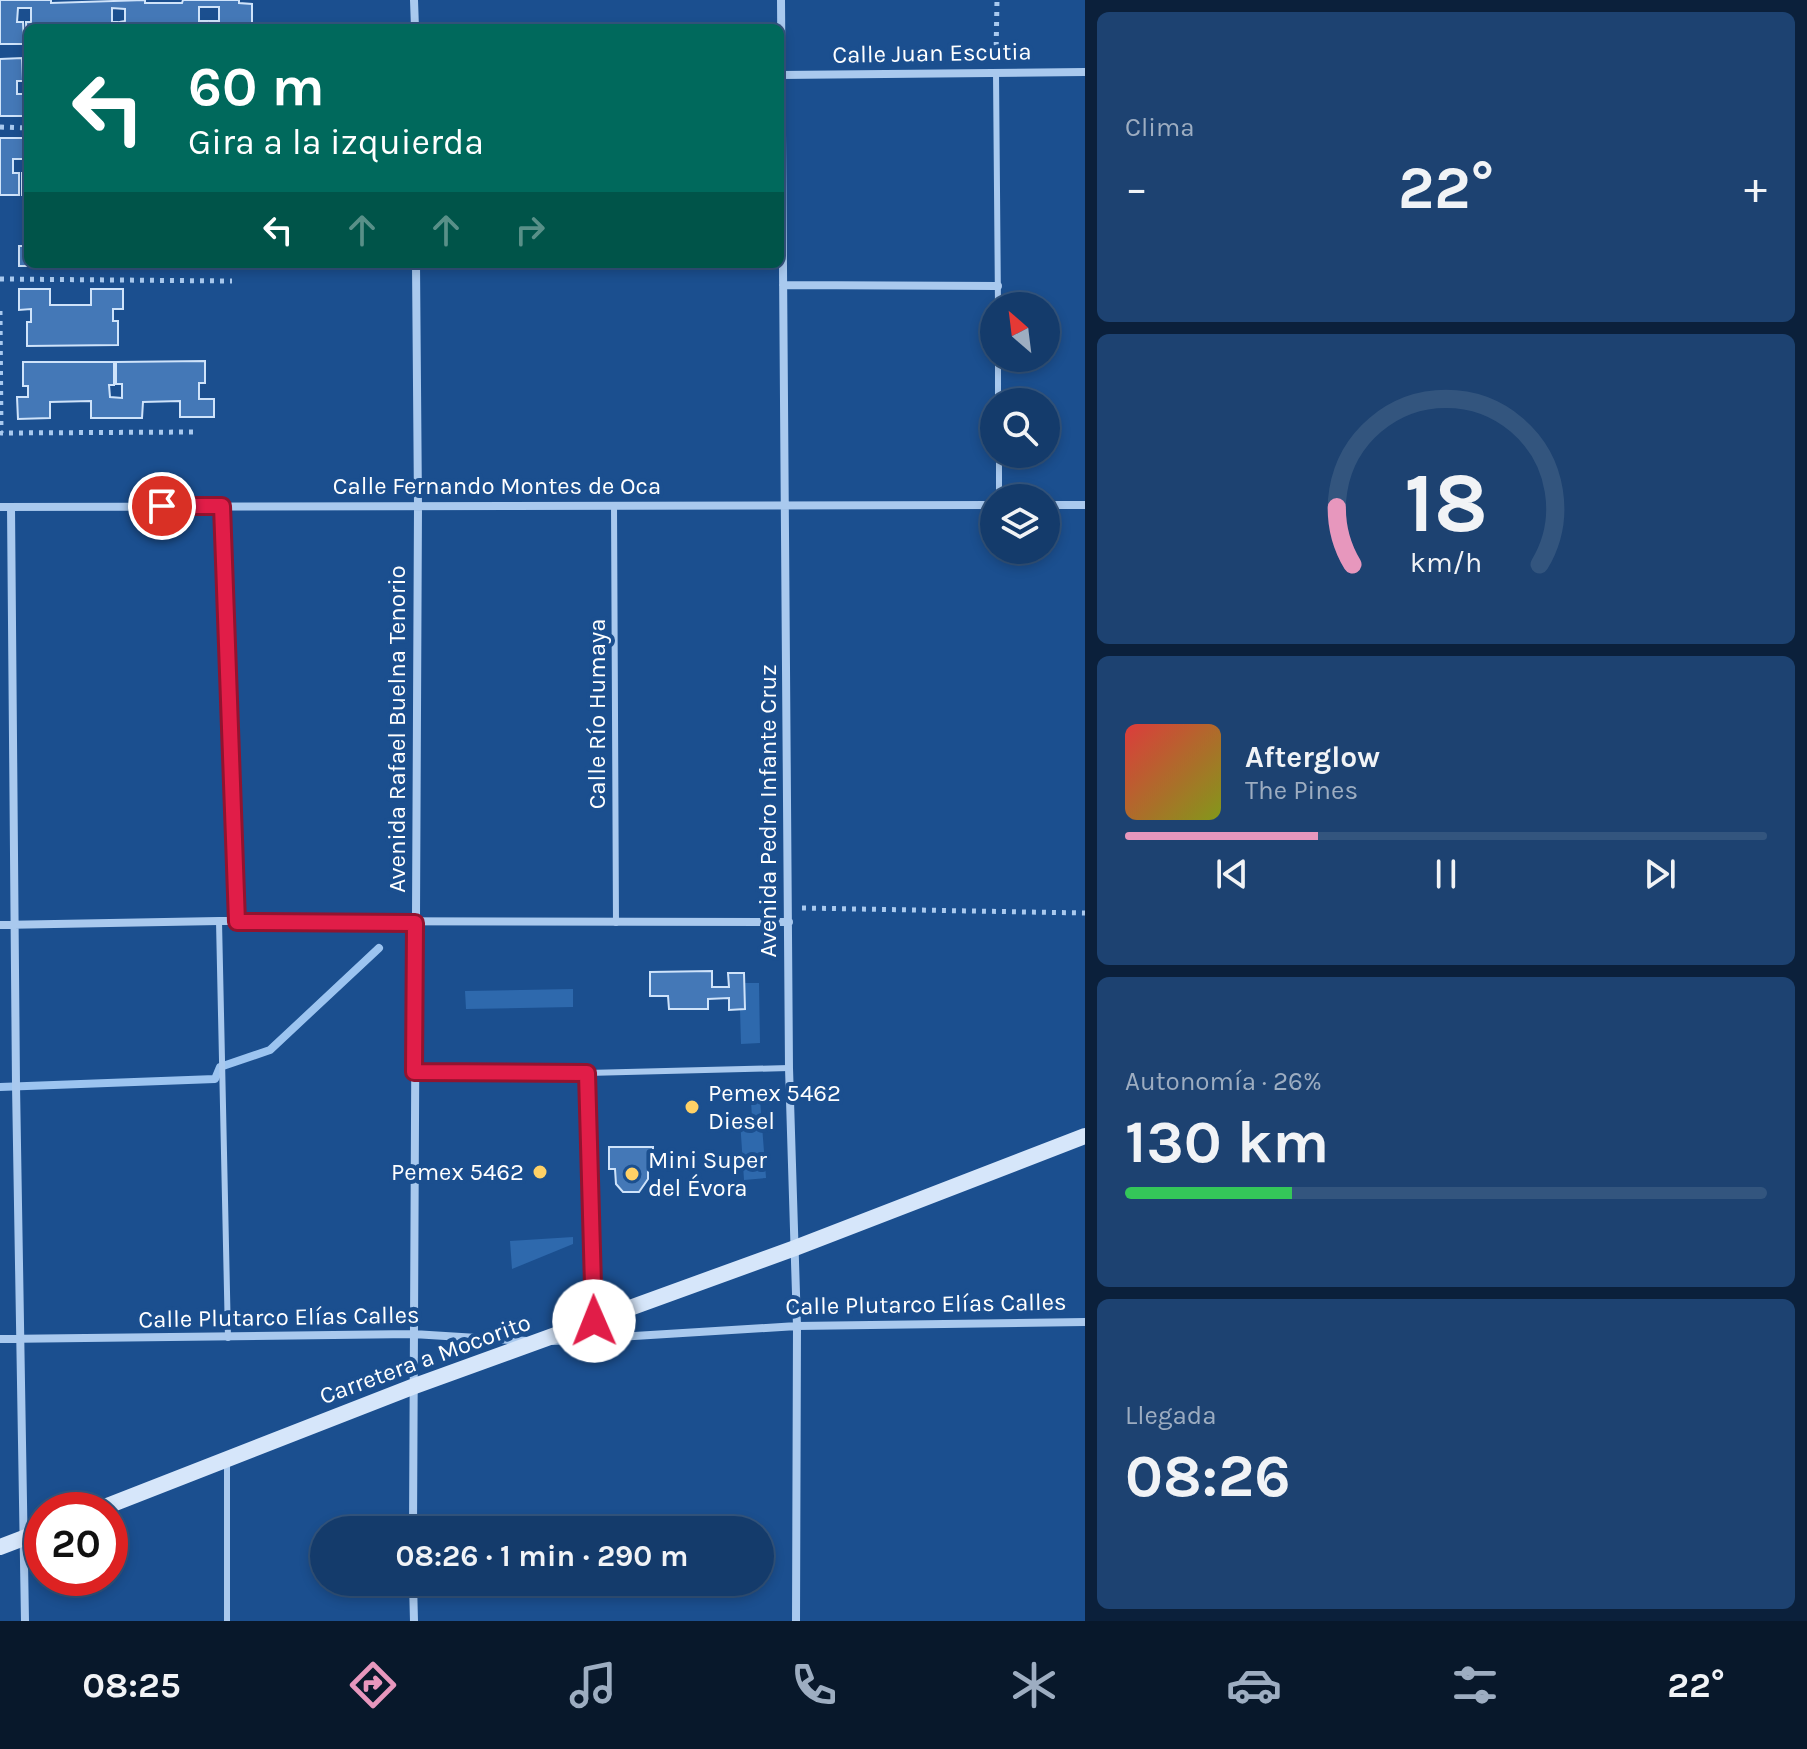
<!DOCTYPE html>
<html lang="es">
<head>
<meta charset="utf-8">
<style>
	:root { --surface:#143b6b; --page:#1d4271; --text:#f1f3f6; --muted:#9dadc1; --line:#33557e; --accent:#e797bd }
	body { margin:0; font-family:Karla,sans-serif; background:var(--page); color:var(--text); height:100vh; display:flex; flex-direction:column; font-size:30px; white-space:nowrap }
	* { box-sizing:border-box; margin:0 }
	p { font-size:26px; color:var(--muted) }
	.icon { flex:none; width:44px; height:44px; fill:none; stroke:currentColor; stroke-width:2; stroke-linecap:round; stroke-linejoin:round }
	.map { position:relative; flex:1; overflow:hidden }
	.sheet { display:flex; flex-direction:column; gap:12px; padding:12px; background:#0b203b; width:722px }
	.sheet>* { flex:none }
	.banner { position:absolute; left:24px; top:24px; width:760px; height:244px; border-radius:12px; box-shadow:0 4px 12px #0003,0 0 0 2px var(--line); background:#00695c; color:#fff; overflow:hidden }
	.needle { width:52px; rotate:332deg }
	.buttons { position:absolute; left:980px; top:292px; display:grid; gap:16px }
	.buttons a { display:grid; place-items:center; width:80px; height:80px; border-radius:50%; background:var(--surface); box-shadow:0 4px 12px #0003,0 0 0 2px var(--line); font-size:40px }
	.speed { position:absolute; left:24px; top:1492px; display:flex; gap:16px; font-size:40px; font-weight:700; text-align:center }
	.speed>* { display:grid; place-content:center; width:104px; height:104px; border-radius:50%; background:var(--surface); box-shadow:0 4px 12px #0003,0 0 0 2px var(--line); line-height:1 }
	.speed .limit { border:12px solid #d22; background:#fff; color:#111 }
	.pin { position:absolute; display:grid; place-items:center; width:68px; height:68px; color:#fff; margin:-34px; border:4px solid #fff; border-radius:50%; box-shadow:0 2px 8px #0007 }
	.me { position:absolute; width:88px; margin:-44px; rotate:359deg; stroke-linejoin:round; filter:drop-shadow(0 0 6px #0008) }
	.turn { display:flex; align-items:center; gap:28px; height:168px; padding:0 32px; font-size:36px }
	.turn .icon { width:104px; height:104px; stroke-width:2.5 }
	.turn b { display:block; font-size:56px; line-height:68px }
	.lanes { display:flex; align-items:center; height:76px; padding:0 32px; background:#0003; justify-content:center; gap:40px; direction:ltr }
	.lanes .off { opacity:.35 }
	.big { font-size:60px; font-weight:700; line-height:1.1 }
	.sheet .card { flex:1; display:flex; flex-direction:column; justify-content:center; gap:12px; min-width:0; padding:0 28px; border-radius:12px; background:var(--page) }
	.sheet .dial { align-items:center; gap:0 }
	.dial svg { height:208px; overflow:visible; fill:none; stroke:var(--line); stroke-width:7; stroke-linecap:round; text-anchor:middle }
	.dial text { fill:var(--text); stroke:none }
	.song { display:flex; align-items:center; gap:24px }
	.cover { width:96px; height:96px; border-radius:12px; background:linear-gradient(135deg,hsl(0 70% 55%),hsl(70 70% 35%)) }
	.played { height:8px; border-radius:4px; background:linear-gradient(90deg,var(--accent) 30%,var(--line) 30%) }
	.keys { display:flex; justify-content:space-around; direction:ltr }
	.heat { display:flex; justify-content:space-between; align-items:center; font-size:44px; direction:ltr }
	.charge { height:12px; border-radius:6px; background:linear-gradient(90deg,#34c759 26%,var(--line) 0) }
	.trip { position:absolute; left:310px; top:1516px; width:464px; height:80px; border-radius:40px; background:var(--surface); box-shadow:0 4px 12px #0003,0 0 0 2px var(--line); font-weight:700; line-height:80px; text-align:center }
	.tabs { display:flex; height:128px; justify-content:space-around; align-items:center; background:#08182b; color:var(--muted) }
	.tabs .icon { width:56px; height:56px }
	.tabs .on { color:var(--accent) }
	.tabs b { font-size:36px; color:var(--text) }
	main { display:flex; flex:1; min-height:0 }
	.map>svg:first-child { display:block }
	.garden { fill:#2e69ad }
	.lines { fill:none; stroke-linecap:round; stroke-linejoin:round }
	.stream { stroke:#9cc4f0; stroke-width:8 }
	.building { fill:#4478b7; stroke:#cfe3fa; stroke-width:2 }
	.path { stroke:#a9c9ee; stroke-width:5; stroke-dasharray:4 6; stroke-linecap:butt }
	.lane { stroke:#a9c9ee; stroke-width:6 }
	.street { stroke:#a9c9ee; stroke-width:8 }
	.secondary { stroke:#d6e6fa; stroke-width:16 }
	.route-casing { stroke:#92132f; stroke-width:20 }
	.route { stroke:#e11d48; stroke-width:14 }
	.poi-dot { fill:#ffd166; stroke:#1b4f8f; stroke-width:3 }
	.labels { text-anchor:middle; stroke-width:8; stroke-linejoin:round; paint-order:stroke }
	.street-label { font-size:24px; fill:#fff; stroke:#1b4f8f }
	.poi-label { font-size:24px; fill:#fff; stroke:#1b4f8f; text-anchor:start }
</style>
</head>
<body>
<main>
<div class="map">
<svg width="1085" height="1621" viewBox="0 0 1085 1621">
	<rect width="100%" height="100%" fill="#1b4f8f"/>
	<path class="garden" d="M745,983H759L760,1043L741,1044L740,1009H745Z
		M573,989V1007L466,1009L465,991Z
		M760,1099L766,1178L744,1180L740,1120L752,1119L751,1100Z
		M573,1237V1244L512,1269L510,1241Z"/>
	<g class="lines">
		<path class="stream" d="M0,1087L215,1079L220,1067L270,1050L379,948"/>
	</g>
	<path class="building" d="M0,0H51V3L145,0V3H182L183,0H239V3L252,4V28H210V21H219V7H199V21H208L207,28H119V22L125,21V9L112,8V22H117L116,28H28L27,44L26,22H31V8H18L17,22H23L24,44H0Z
		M22,58L23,81H17V94H28V116H0V59Z
		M25,58H28V80L25,81Z
		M0,138H28V195H22V173H26V159H13V173H19V195H0Z
		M25,210H28V233H25Z
		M19,246H28V264H51V266H19Z
		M93,264H124V266H93Z
		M175,264H231V268L175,267Z
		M19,289H50V305H91V289H123V309H113V321H118V345L27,346V322H31V309L19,310Z
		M205,361V383H199V399H214V417H180V401L143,402L142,418H91V401L50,402V418L18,419L17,397H28V386H23V362H114V385H109L110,397L122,398V384H116V362Z
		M712,971V987H729L728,973H744L745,1009L729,1010V998L708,999V1009H669L668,996H650V972Z
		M609,1147H653V1168H648V1179L639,1192H623L616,1184L615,1169H609Z"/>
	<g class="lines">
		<path class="path" d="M996,56L997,0
			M0,127L28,128
			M0,279L232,281
			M0,311L1,433L196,432
			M802,908L1085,913"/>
		<path class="lane" d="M996,73L998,306
			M998,358V402
			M999,454V498
			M614,505L616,923
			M222,506L237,922
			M219,921L228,1338
			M414,1072L587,1073L789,1068
			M587,1073L594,1318
			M227,1621V1461"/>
		<path class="street" d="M414,0L415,28
			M781,0L789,1068L797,1326L796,1621
			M780,75L1085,72
			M783,285L998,286
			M1046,505H1085
			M0,507L994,505
			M11,507L16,1085L25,1621
			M0,925L219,921L789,922
			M0,1339L413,1334L527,1341
			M553,1341L797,1326L1085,1322
			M413,1530L418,506L416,264
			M413,1582L414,1621"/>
		<path class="secondary" d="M97,1510L412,1387L795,1248L1085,1136
			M0,1547L42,1531"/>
	</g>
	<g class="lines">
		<defs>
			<path id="route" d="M162,506H222L237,922L415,923L414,1072L587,1073L594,1321"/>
		</defs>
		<use href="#route" class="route-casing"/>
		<use href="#route" class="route"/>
	</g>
	<g class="poi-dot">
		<circle cx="692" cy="1107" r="8"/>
		<circle cx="540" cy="1172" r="8"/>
		<circle cx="632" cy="1174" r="8"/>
	</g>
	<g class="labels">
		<g class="street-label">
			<text transform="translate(932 53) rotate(-1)" y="8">Calle Juan Escutia</text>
			<text x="497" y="494">Calle Fernando Montes de Oca</text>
			<text transform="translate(597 714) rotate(-90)" y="8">Calle Río Humaya</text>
			<text transform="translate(397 729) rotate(-90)" y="8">Avenida Rafael Buelna Tenorio</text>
			<text transform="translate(768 811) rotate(-90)" y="8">Avenida Pedro Infante Cruz</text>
			<text transform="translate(926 1304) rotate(-1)" y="8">Calle Plutarco Elías Calles</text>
			<text transform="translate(279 1317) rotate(-1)" y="8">Calle Plutarco Elías Calles</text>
			<text transform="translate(425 1359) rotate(-20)" y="8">Carretera a Mocorito</text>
		</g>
		<g class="poi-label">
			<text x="708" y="1101">Pemex 5462<tspan x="708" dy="28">Diesel</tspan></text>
			<text x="648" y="1168">Mini Super<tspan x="648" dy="28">del Évora</tspan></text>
			<text x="524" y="1180" text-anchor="end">Pemex 5462</text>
		</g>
	</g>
</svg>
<div class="buttons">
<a><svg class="needle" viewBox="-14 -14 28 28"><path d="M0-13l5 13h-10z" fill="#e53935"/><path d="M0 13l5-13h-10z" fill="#9dadc1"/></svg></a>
<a><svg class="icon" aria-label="search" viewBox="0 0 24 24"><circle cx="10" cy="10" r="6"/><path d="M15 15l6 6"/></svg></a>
<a><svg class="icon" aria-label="layers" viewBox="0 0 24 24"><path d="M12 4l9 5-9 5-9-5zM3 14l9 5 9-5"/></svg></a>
</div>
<div class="speed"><div class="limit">20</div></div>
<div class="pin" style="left:162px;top:506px;background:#d93025"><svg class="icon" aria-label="arrive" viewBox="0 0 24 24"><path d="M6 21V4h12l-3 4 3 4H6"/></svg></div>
<svg class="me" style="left:594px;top:1321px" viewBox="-20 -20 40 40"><circle r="19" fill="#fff"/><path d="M0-13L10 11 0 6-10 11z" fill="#e11d48"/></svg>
<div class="trip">08:26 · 1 min · 290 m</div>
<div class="banner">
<div class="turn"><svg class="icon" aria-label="left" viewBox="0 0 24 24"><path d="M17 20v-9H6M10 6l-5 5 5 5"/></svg><div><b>60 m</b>Gira a la izquierda</div></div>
<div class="lanes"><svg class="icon" aria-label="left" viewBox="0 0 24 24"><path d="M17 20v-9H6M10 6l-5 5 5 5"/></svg><svg class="icon off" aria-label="ahead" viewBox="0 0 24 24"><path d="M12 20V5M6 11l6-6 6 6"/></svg><svg class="icon off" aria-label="ahead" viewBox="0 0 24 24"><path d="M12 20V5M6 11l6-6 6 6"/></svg><svg class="icon off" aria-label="right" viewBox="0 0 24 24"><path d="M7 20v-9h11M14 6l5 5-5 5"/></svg></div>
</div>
</div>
<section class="sheet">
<div class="card"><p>Clima</p>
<div class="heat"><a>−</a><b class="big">22°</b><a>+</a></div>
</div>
<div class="card dial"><svg viewBox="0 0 100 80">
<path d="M14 69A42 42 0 1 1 86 69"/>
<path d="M14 69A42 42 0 0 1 8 47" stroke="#e797bd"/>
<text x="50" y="56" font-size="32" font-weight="700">18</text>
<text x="50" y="72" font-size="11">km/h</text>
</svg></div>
<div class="card">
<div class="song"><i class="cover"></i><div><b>Afterglow</b><p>The Pines</p></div></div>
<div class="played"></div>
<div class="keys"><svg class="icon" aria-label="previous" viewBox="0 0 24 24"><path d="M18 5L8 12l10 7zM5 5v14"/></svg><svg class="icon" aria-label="pause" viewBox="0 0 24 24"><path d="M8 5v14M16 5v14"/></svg><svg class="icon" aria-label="next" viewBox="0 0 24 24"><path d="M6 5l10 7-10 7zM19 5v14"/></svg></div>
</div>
<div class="card"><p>Autonomía · 26%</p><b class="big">130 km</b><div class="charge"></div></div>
<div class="card"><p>Llegada</p><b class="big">08:26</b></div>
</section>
</main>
<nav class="tabs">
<b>08:25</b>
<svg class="icon on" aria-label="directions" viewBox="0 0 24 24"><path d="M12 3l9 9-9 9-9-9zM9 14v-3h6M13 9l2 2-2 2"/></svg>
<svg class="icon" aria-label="music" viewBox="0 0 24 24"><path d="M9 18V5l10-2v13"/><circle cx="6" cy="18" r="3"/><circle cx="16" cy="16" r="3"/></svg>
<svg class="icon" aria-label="phone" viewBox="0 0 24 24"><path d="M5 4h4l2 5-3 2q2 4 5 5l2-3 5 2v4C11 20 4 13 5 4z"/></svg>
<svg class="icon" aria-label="climate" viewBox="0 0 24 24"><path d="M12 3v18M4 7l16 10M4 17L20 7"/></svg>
<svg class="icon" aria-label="car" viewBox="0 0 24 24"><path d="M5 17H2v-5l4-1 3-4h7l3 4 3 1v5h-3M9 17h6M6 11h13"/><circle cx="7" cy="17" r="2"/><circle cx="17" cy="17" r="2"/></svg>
<svg class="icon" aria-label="filters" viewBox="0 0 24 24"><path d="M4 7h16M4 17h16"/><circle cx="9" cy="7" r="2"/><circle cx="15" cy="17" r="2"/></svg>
<b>22°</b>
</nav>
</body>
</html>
